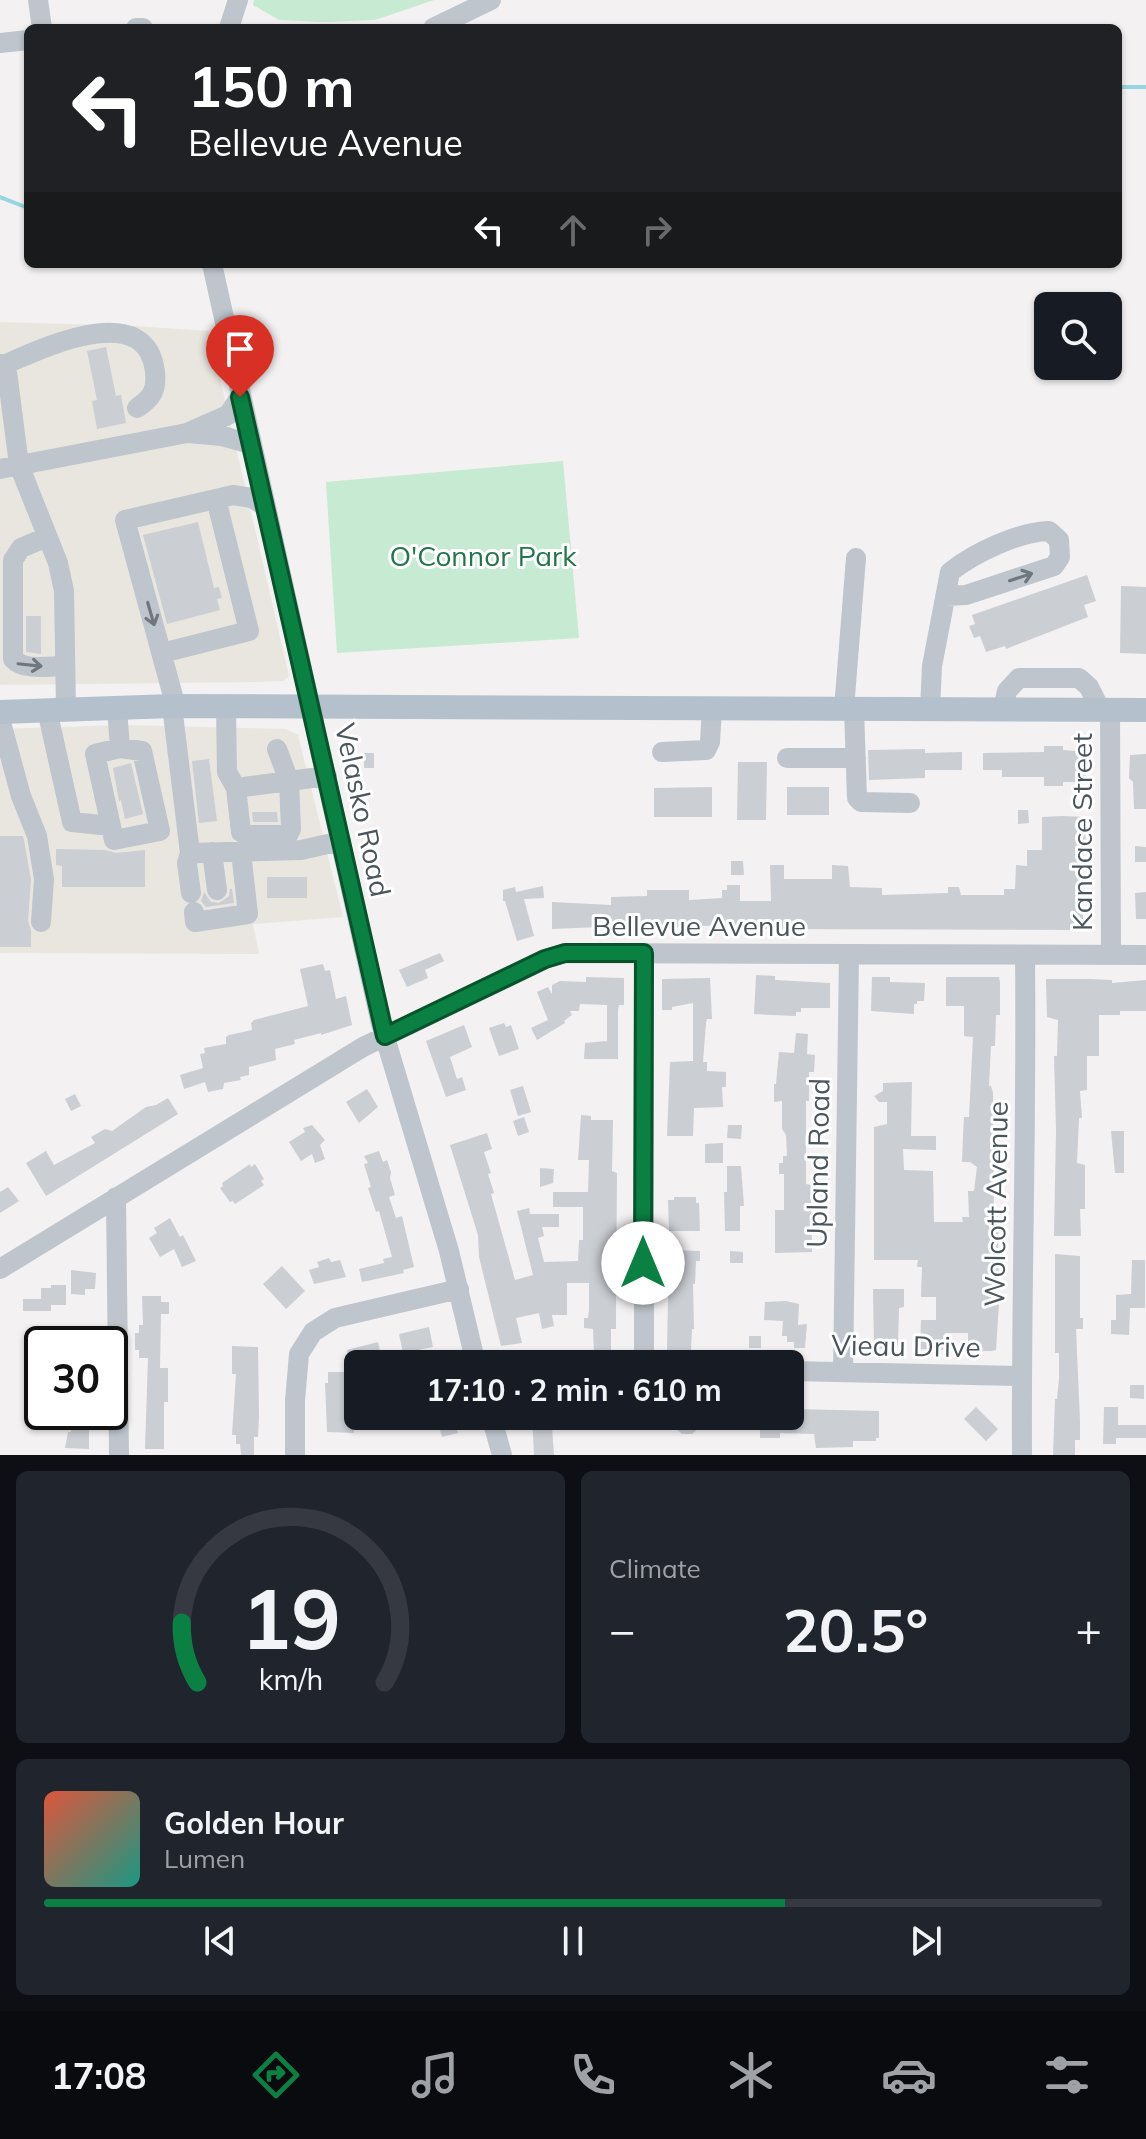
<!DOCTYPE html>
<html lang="en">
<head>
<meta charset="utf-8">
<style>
	:root { --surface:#171b24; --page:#20242c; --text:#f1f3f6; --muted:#9ea1a6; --line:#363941; --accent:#0b8043 }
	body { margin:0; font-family:Mulish,sans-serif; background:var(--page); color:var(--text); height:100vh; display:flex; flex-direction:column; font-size:30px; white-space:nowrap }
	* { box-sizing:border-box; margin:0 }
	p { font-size:26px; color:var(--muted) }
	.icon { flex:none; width:44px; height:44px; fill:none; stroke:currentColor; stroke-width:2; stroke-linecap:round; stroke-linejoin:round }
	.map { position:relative; height:1455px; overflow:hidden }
	.panel { display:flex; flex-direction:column; gap:16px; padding:16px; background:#0d0f14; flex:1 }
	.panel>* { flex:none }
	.top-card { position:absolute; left:24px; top:24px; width:1098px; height:244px; border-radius:12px; box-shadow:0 2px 6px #0004; background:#202124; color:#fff; overflow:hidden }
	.buttons { position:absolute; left:1034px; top:292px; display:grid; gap:16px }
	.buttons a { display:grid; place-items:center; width:88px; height:88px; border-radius:12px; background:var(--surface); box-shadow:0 2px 6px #0004; font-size:40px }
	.speed { position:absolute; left:24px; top:1326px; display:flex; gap:16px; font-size:40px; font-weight:700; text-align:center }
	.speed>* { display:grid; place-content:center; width:104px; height:104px; border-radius:50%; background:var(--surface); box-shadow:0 2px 6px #0004; line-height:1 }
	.speed .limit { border:4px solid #111; border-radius:12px; background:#fff; color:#111 }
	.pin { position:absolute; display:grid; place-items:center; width:68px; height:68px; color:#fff; margin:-82px -34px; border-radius:50% 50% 50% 0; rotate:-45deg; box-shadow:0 0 8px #0007 }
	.pin .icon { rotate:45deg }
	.me { position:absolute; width:88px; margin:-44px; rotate:0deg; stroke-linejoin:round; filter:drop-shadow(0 0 6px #0008) }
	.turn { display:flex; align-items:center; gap:28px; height:168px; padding:0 32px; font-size:36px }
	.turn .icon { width:104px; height:104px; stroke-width:2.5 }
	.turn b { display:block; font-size:56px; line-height:68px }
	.lanes { display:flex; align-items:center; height:76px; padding:0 32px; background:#0003; justify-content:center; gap:40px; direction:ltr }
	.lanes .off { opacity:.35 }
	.big { font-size:60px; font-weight:700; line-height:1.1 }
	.panel .widget { flex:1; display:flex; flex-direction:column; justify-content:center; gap:12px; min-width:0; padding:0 28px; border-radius:12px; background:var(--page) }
	.panel .dial { align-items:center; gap:0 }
	.dial svg { height:208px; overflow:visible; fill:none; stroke:var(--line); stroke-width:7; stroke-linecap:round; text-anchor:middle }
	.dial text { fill:var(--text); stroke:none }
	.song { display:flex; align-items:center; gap:24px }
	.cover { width:96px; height:96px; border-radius:12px; background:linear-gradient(135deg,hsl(10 70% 55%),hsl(170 70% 35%)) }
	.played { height:8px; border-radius:4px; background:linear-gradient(90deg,var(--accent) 70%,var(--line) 70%) }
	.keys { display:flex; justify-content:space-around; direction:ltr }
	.heat { display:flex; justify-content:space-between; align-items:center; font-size:44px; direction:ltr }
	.panel .tiles { flex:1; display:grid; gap:16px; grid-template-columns:1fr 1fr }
	.widget:last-child { grid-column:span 2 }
	.trip { position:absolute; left:344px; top:1350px; width:460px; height:80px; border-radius:12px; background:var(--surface); box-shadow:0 2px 6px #0004; font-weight:700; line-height:80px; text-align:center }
	.tabs { display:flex; height:128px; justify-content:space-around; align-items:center; background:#090b0e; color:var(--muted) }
	.tabs .icon { width:56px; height:56px }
	.tabs .active { color:var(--accent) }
	.tabs b { font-size:36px; color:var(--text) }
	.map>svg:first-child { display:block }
	.commercial { fill:#e9e6df }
	.green { fill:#c6ead2 }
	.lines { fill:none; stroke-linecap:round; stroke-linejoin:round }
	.stream { stroke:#98d5e2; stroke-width:4 }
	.building { fill:#cbced3 }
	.minor { stroke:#bec5cc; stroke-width:20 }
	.major { stroke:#b4c1cc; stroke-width:24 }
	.oneway { stroke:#6e777e }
	.route-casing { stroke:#07532c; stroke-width:20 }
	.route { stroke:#0b8043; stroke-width:14 }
	.labels { text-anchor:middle; stroke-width:6; stroke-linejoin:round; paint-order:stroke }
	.park-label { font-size:28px; fill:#237649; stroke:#fff }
	.street-label { font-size:28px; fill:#4b555c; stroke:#fff }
</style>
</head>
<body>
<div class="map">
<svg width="1146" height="1455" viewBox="0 0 1146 1455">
	<rect width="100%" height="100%" fill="#f3f1f1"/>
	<path class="commercial" d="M0,322L134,326L209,331L289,676L283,681L255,682L0,685Z
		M123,725L286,729L298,735L343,917L253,924L259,954L0,953V729Z"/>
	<path class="green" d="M254,0H434L375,20L323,22L279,20L253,5Z
		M563,461L579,638L337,653L326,482Z"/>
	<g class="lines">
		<path class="stream" d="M1118,87H1146
			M0,197L28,208"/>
	</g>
	<path class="building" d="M106,347L116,396L121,395L126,423L97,429L92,401L97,400L87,351Z
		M198,522L214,588L219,587L222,598L217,599L220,610L167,624L143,535Z
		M1087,575L1096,601L1084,605L1088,617L1006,649L1005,646L986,652L980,636L974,638L969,626L975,624L972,615Z
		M1121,586L1146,587V654L1120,653Z
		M26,616H41V654L26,652Z
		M1044,746H1063V750L1086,752V776H1080V782H1063V786H1044V777H1002V770H983V753L1044,752Z
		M925,749V753L962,752V770H925V778L869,780L868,750Z
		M364,753H374V768H364Z
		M1146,754V809H1134L1133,782L1129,778L1130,755Z
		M209,759L217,821L199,823L192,761Z
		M738,762H767L766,820H737Z
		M131,763L143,814L125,819L121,800L119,801L113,768Z
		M712,787V817H654V788Z
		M787,787H829V815H787Z
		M1018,810H1028L1029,823L1018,824Z
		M252,812H277L278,822H253Z
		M1062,816L1086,817L1085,854L1078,856L1079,900H1083V925H1080V930L751,929L722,928V925L665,928H646V925L552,929V902L611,905V897L647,896V890H689V900L722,898V890H727V885H740V901H771L770,865H784V879H832V865L848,866L850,887L882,888V895L948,893V887H959L961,895H1004V889H1015L1016,865L1027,866V850H1042V817Z
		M0,836H23L24,840L31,880L28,921L31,930V947H0Z
		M1135,846L1146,847V862H1135Z
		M56,849L105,850L116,853L145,850V887H62V866L56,865Z
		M731,861H743L744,875H731Z
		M267,877H307V898H267Z
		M543,886L544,898L524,899L534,936L517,941L505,901H503V890L515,887L516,892Z
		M230,889H232L234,903L206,907L201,901L204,892L211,902L219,903L229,896Z
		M1146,892V919H1136L1135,893Z
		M440,953L444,961L425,970L428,978L407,987L399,970Z
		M323,964L325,971L330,970L336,999L346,996L352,1025L321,1035V1033L294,1040L295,1044L275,1049L276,1060L249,1067V1075L240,1077L241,1080L224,1083L223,1089L208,1092L205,1082L184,1089L180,1075L203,1068L200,1054L205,1053L204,1048L226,1044V1037L229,1035L252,1030L251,1023L254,1020L308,1006L300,969Z
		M756,975L775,976V980L830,983V1008H801V1012H796V1016L754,1014Z
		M586,977L624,978V1005H619L618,1010V1059H584L585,1043L607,1041V1005L580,1004L579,1011H570L572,1015L564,1021L565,1023L537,1040L531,1028L548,1020L537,992L548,987L552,994V985L560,981L586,982Z
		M872,977H890V982L925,983L924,1001H917V1004H914V1014L871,1011Z
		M946,977H999L1000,982V1015H996L995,1046H991L989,1086H991L993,1093L994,1213H998V1240L999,1303L996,1350L992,1351H972V1342H968V1333H945V1350L920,1349L921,1320H936V1297H921L922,1267H917L918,1260H874V1127L887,1124V1102H879L874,1096L883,1091V1083L912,1082L911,1136H936V1150L903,1149L904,1170L933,1171L934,1222H963L962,1217H969L968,1191H974L977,1167L970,1162H962L963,1135L964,1117H969L973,1037L964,1036V1006H946Z
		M710,978L712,1019H707L706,1023L703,1062H707V1071L726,1072V1087H722L723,1107L694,1108L693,1136H667L670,1062L693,1061V1003L672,1007V1010H662V979Z
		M1046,979H1090L1112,980V983L1146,980V1011H1120V1015H1099V1056H1087V1090L1080,1091L1082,1118H1079L1077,1163L1085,1165V1209H1080L1081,1236H1054L1056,1130L1054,1056H1057L1058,1020L1047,1017Z
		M504,1023L506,1027L511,1025L519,1049L499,1056L489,1028Z
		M464,1025L472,1047L450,1057L457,1079L462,1077L466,1090L446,1097L426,1041Z
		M796,1033L808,1034L807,1054L815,1055L814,1072H809V1101H806V1184L811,1185L812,1252L775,1253V1210H784V1174H779V1163H783V1156H787L786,1135L782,1129V1101L774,1102V1084H776L779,1052L794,1053Z
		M523,1086L531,1112L518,1116L510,1090Z
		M367,1089L378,1107L359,1123L346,1102Z
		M75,1094L81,1106L71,1111L65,1099Z
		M168,1098L178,1114L46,1196L26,1163L46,1151L54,1165L95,1143L91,1137L105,1129L112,1131L146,1107L156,1105Z
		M581,1115L591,1116V1120H613L612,1171L617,1173L616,1311V1329H611V1352L594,1353L593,1329L584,1328V1318H588L589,1310V1283H567V1315H552L554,1326L542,1329L539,1313L516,1318L522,1343L501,1346L479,1257L478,1235L450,1145L487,1133L492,1149L484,1152L491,1173L488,1174L494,1193L491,1194L515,1280L533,1275L517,1211L529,1208L530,1214H559V1227H542L544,1236L538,1238L544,1262L578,1261L579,1240H583V1207H553V1192H588L589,1160H578Z
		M524,1117L529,1132L518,1136L513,1121Z
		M312,1125L325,1140L320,1145L325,1159L315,1163L312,1154L301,1161L289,1142L305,1132L303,1128Z
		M728,1125H742L741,1139L727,1138Z
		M1111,1131H1124V1173H1115Z
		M723,1143V1163H705V1144Z
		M379,1151L383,1162L387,1160L391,1172L390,1178L395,1195L389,1197L396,1218L402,1216L414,1267L403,1270L404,1273L362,1282L359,1269L384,1263L383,1259L392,1257L379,1211L376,1212L368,1188L371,1187L364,1164L368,1163L364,1156Z
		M250,1164L251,1167L255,1164L264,1179L261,1181L264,1185L235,1204L233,1201L230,1202L220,1188L223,1186L222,1183Z
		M727,1166H741L744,1206H740V1231H725L724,1192H727Z
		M540,1168L554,1169L553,1183L540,1187Z
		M8,1187L19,1201L0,1213V1192Z
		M674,1197H696V1203H699L700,1231H669L668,1200H674Z
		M170,1218L180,1237L183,1235L196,1261L182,1267L174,1249L160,1257L149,1238L157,1233L154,1228Z
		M669,1250L700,1251V1261H696L695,1284H693L694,1329H692L691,1350H667Z
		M730,1251L743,1252V1263H730Z
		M1055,1254L1080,1256V1318H1083V1329H1076L1080,1421V1440H1075V1455H1053L1055,1399H1057L1059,1379V1353H1055Z
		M329,1258L331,1262L340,1260L346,1277L314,1284L309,1270L319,1267L317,1262Z
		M1132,1260H1145V1308H1130L1129,1335L1111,1334V1320H1116V1295L1131,1294Z
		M282,1266L305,1291L286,1309L263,1284Z
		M71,1270L96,1273L95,1289H85V1295L71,1294Z
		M51,1285H66V1305H51V1311H23V1299H41V1288H51Z
		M873,1289H904V1307L899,1308L898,1345H896V1350L874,1348Z
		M142,1296H161V1302H169V1314H161L160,1368H168V1402H164V1449H145L148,1358H139V1350H135V1333H139V1325H143Z
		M786,1301L799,1304L798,1325L807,1324L805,1348H794V1342H787V1336H782L783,1321L764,1320L765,1302Z
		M429,1327L433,1347L403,1353L399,1334Z
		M749,1336H761V1348H749Z
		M378,1342L383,1364H350L347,1350Z
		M232,1346L258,1347L259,1415L258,1437H254V1455H241L240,1444H236V1435H232L236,1374H232Z
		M328,1372H352L354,1433L327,1432L325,1383H328Z
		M1130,1385H1144V1399L1130,1398Z
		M976,1407L998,1429L986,1441L964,1419Z
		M1104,1407H1118V1425H1146V1438H1116V1444H1103Z
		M794,1409L879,1411V1438H876V1441H853V1447L816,1448L814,1434L780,1433V1438H760V1427L701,1426L692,1434H682L674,1427L622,1425V1416H790V1412H794Z
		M436,1416H453L458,1433L442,1437Z
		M532,1416H546V1427H552L554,1455H534Z
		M72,1421H89V1449L65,1448L68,1432H71Z"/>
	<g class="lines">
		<path class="minor" d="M38,0L42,28
			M136,28H143
			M229,28L238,0
			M433,28L491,0
			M0,43L28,40
			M212,264L381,1024L449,1251L476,1364
			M0,364H6C45,347 147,299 155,372C157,390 152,398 137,408
			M6,364L19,465L58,563L64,591L66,709
			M188,433L222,436L251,444
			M0,469L187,433L228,415L240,397
			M47,537L21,548L13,560V659C24,671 49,666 65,666
			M162,653L249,631L216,499
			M172,706L190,853L301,850L341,841
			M176,707L125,520L233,495L252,498L266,507
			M226,707L227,772L236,788L327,776
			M117,708L120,748L95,754L114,840L160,831L142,751L120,748
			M844,709L856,558
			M854,709L857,798L861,802L910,803
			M930,709L932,666L950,572C974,553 1018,532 1049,531L1059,540L1060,557L1054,566L966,595L946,596
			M1003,709L1007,691L1019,678H1079L1089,687L1100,709
			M1110,709L1111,955
			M47,710L72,822L111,826
			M0,719L21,796L37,836L44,879L41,922
			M662,752L706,750L710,742L712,708
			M787,758H856
			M236,788L241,832L246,835H288L291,829L289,781L277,749
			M212,852L217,890
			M190,853L187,863L191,893
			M194,912L195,922L248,914L241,852
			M116,1197L119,1455
			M0,1269L363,1047L545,959L565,953L1146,955
			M644,1364V953
			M790,1371L1022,1376
			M843,1373L849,954
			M491,1416L502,1455
			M295,1455V1401L299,1354L313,1332L335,1318L459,1289
			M1022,1455C1021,1288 1027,1121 1025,955"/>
		<path class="major" d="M0,712L172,706L1146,710"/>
	</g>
	<defs><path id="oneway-shaft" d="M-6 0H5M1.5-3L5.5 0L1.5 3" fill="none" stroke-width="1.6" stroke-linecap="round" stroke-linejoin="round" transform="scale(2)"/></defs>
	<g class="oneway">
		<use href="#oneway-shaft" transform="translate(1021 577) rotate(-18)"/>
		<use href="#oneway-shaft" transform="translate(151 614) rotate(74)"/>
		<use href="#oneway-shaft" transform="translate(30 665) rotate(6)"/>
	</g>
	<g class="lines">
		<defs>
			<path id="route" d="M240,397L385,1036L545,959L565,953H644L643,1263"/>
		</defs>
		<use href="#route" class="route-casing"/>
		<use href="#route" class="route"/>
	</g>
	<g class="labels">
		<g class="park-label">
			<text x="483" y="566">O'Connor Park</text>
		</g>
		<g class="street-label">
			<text transform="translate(363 810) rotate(78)" y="10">Velasko Road</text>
			<text transform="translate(1082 832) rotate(-90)" y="10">Kandace Street</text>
			<text x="699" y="936">Bellevue Avenue</text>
			<text transform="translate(818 1163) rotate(-89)" y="10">Upland Road</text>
			<text transform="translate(996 1204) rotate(-89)" y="10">Wolcott Avenue</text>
			<text transform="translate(906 1346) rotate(1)" y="10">Vieau Drive</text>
		</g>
	</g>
</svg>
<div class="buttons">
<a><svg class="icon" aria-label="search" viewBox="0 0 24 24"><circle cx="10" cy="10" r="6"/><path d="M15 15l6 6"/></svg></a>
</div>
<div class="speed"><div class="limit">30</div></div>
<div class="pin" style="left:240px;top:397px;background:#d93025"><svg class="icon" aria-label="arrive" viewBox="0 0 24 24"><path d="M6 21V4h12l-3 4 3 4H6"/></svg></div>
<svg class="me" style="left:643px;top:1263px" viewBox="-20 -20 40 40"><circle r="19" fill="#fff"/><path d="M0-13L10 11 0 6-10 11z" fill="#0b8043"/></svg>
<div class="trip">17:10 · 2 min · 610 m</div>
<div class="top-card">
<div class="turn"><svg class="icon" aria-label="left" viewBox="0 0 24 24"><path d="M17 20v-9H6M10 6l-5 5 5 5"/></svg><div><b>150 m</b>Bellevue Avenue</div></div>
<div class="lanes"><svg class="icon" aria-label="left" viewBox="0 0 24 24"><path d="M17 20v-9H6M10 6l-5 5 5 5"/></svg><svg class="icon off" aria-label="ahead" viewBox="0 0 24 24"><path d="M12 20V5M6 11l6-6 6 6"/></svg><svg class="icon off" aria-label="right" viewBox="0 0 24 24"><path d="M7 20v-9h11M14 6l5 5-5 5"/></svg></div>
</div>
</div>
<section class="panel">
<div class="tiles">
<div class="widget dial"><svg viewBox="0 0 100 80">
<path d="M14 69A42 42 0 1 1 86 69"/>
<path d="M14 69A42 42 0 0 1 8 46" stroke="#0b8043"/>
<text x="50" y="56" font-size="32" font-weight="700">19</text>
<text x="50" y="72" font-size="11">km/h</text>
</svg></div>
<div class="widget"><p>Climate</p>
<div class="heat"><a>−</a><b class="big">20.5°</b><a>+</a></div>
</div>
<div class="widget">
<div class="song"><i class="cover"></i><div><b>Golden Hour</b><p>Lumen</p></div></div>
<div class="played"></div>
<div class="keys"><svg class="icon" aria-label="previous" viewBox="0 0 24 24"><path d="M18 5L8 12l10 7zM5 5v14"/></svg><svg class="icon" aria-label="pause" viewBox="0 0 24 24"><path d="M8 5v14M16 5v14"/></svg><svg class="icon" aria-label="next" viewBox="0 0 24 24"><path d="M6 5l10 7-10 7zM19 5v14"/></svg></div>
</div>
</div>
</section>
<nav class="tabs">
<b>17:08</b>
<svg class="icon active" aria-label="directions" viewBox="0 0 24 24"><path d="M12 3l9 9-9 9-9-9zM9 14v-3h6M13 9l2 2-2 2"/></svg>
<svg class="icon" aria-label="music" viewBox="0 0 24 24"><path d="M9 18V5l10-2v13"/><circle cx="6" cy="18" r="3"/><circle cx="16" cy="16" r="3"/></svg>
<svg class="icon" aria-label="phone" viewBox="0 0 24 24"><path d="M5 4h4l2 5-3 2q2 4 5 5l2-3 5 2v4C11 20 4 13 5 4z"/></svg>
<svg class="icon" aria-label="climate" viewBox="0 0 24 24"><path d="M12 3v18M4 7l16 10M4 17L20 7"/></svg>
<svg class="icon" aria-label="car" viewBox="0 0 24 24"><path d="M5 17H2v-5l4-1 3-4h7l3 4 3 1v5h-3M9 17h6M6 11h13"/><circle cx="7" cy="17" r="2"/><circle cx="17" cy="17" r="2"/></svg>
<svg class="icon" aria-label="filters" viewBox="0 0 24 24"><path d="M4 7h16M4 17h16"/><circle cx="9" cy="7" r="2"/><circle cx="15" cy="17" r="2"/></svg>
</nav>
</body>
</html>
